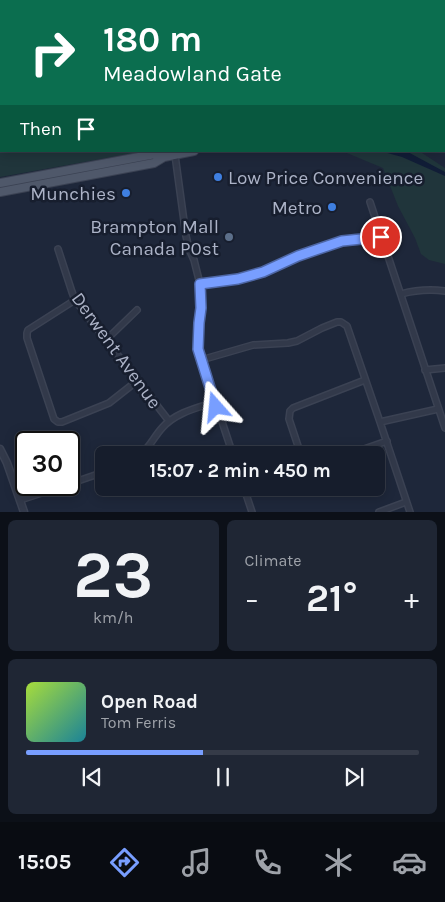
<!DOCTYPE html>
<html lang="en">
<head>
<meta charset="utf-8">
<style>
	:root { --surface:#161d2c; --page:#1f2634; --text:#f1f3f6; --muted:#9ea2a9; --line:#353b48; --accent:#789eff }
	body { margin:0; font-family:Karla,sans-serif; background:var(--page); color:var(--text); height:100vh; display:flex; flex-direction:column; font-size:19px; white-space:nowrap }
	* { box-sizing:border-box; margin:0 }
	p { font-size:16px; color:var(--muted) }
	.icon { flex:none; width:28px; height:28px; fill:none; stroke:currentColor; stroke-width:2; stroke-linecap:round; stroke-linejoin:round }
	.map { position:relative; height:512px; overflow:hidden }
	.sheet { display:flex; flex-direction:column; gap:8px; padding:8px; background:#0c1018; flex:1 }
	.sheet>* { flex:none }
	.top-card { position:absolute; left:0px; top:0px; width:445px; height:152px; box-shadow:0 2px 12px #0003,0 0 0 1px var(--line); background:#0b6e4f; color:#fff; overflow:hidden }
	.speed { position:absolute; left:15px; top:431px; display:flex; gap:10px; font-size:25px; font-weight:700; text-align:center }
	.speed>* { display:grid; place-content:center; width:65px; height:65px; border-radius:50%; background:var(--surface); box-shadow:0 2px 12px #0003,0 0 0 1px var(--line); line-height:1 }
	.speed .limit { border:2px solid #111; border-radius:8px; background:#fff; color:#111 }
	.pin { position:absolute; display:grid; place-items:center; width:42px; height:42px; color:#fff; margin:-21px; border:2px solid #fff; border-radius:50%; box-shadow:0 1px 5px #0007 }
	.me { position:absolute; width:55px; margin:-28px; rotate:342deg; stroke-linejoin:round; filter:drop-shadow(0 0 4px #0008) }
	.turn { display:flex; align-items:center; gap:18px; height:105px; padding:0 20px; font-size:22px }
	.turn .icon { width:65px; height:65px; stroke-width:2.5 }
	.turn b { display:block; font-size:35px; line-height:42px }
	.then { display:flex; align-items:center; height:48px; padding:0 20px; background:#0003; gap:10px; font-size:19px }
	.big { font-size:38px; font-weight:700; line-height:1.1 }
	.sheet .card { flex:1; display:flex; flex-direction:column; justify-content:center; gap:8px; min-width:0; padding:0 18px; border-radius:8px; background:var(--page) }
	.sheet .dial { align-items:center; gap:0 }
	.dial b { font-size:65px; line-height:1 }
	.song { display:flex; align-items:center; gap:15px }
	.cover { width:60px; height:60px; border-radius:8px; background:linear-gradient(135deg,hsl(80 70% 55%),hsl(190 70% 35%)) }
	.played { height:5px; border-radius:2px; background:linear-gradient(90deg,var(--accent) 45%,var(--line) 45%) }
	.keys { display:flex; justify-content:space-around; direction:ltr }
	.heat { display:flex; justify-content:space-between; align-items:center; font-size:28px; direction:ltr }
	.sheet .tiles { flex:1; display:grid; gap:8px; grid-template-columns:1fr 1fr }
	.card:last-child { grid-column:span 2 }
	.trip { position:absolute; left:95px; top:446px; width:290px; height:50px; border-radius:8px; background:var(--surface); box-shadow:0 2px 12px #0003,0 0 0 1px var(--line); font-weight:700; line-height:50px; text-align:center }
	.tab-bar { display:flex; height:80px; justify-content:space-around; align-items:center; background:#090c12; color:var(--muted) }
	.tab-bar .icon { width:35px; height:35px }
	.tab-bar .on { color:var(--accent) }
	.tab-bar b { font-size:22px; color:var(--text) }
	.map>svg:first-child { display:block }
	.green { fill:#20353b }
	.water { fill:#111d37 }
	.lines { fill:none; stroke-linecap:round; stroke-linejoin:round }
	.minor-casing { stroke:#3b4253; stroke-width:8 }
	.tertiary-casing { stroke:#3b4253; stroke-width:9 }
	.primary-casing { stroke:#3b4253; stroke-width:10 }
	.minor { stroke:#32394a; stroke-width:5 }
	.tertiary { stroke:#32394a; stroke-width:6 }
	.primary { stroke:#4f586a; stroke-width:8 }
	.route-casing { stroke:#4e67a6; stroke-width:12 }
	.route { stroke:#789eff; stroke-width:9 }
	.shop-dot { fill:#3f7fe0; stroke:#171e2e; stroke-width:2 }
	.service-dot { fill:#5c6f8a; stroke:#171e2e; stroke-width:2 }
	.labels { text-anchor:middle; stroke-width:5; stroke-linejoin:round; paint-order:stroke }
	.poi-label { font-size:19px; fill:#acb3c7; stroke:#171e2e; text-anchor:end }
	.street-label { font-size:19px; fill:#acb3c7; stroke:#171e2e }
</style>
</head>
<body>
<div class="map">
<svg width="445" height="512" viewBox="0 0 445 512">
	<rect width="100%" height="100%" fill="#1e273a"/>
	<path class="green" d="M1,98V151H146L0,177V99Z
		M342,151H419L445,168V264L429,260L421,254L415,238L398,206L383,168Z"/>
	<path class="water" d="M380,151H406L445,172V176L402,157Z"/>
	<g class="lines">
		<defs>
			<path id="minor" d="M57,1L58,0
				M0,48H1
				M175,155L186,236L189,249L194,260L200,284L201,308L199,323L198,349L233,455
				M370,202L445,428
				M58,249L72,292L75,300L169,421
				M200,284L238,279L263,272L298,256L342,241L381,237
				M401,294C416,290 429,289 445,291
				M75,300L28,330L27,333V338L54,419L58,422H62L109,403L137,381
				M106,340L137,310
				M201,360L253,345L288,343L297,341L322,328L337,322H341L347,326L380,422L410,512
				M425,370L445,368
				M380,422L438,409
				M140,455C151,446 153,438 162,428C175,413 196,408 215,402
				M301,455L289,419L290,411L293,408L365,380
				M347,455L387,441
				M69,484L104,472
				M244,488L252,512
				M20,500L66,485
				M379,512L406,502"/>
			<path id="tertiary" d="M0,449L7,463L24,512"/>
			<path id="primary" d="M444,102L445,101
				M0,183L155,154L164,157
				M0,192L154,163L164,157L194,151"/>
		</defs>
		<use href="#minor" class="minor-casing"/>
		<use href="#tertiary" class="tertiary-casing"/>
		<use href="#primary" class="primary-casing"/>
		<use href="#minor" class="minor"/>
		<use href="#tertiary" class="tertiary"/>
		<use href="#primary" class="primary"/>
	</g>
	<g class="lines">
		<defs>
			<path id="route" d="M216,407L198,349L199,323L201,308L200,284L238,279L263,272L298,256L342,241L381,237"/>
		</defs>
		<use href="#route" class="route-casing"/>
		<use href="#route" class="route"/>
	</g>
	<g class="shop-dot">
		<circle cx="218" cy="177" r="5"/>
		<circle cx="126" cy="193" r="5"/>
		<circle cx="332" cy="207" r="5"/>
	</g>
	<circle class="service-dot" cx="229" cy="237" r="5"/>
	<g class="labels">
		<g class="poi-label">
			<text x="228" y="184" text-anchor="start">Low Price Convenience</text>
			<text x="116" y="200">Munchies</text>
			<text x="322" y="214">Metro</text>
			<text x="219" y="233">Brampton Mall<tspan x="219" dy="22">Canada P0st</tspan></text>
		</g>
		<g class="street-label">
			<text transform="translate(117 350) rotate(54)" y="7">Derwent Avenue</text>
		</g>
	</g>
</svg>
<div class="speed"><div class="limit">30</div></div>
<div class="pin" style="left:381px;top:237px;background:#d93025"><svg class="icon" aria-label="arrive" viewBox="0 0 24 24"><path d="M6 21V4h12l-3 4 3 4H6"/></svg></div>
<svg class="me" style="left:216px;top:407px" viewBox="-20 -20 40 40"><path d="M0-17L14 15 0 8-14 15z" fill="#789eff" stroke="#fff" stroke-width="4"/></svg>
<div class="trip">15:07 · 2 min · 450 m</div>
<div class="top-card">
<div class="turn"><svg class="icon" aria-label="right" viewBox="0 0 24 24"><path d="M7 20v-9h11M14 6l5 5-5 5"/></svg><div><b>180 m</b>Meadowland Gate</div></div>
<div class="then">Then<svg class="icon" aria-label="arrive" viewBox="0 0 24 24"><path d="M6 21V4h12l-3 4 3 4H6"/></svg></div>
</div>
</div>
<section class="sheet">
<div class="tiles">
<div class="card dial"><b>23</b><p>km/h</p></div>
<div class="card"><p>Climate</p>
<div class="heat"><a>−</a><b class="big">21°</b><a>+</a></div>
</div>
<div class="card">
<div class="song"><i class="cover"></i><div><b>Open Road</b><p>Tom Ferris</p></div></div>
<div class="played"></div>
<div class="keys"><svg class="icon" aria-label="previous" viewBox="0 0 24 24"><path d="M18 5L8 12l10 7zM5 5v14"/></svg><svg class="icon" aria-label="pause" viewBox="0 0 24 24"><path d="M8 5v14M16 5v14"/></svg><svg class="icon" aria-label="next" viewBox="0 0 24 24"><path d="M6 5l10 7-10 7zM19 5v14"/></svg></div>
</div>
</div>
</section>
<nav class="tab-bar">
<b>15:05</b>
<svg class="icon on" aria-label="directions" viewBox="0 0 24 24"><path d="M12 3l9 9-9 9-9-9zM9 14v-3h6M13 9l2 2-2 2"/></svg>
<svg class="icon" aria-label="music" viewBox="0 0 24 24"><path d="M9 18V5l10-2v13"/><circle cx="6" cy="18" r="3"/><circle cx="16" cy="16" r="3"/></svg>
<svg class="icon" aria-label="phone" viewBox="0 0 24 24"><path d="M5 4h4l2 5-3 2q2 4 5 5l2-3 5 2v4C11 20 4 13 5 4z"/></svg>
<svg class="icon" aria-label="climate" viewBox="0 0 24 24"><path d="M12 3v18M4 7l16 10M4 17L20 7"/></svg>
<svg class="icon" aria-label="car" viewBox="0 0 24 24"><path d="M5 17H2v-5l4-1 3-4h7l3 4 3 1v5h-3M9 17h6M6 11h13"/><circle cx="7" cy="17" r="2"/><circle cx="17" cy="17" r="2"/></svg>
</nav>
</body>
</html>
